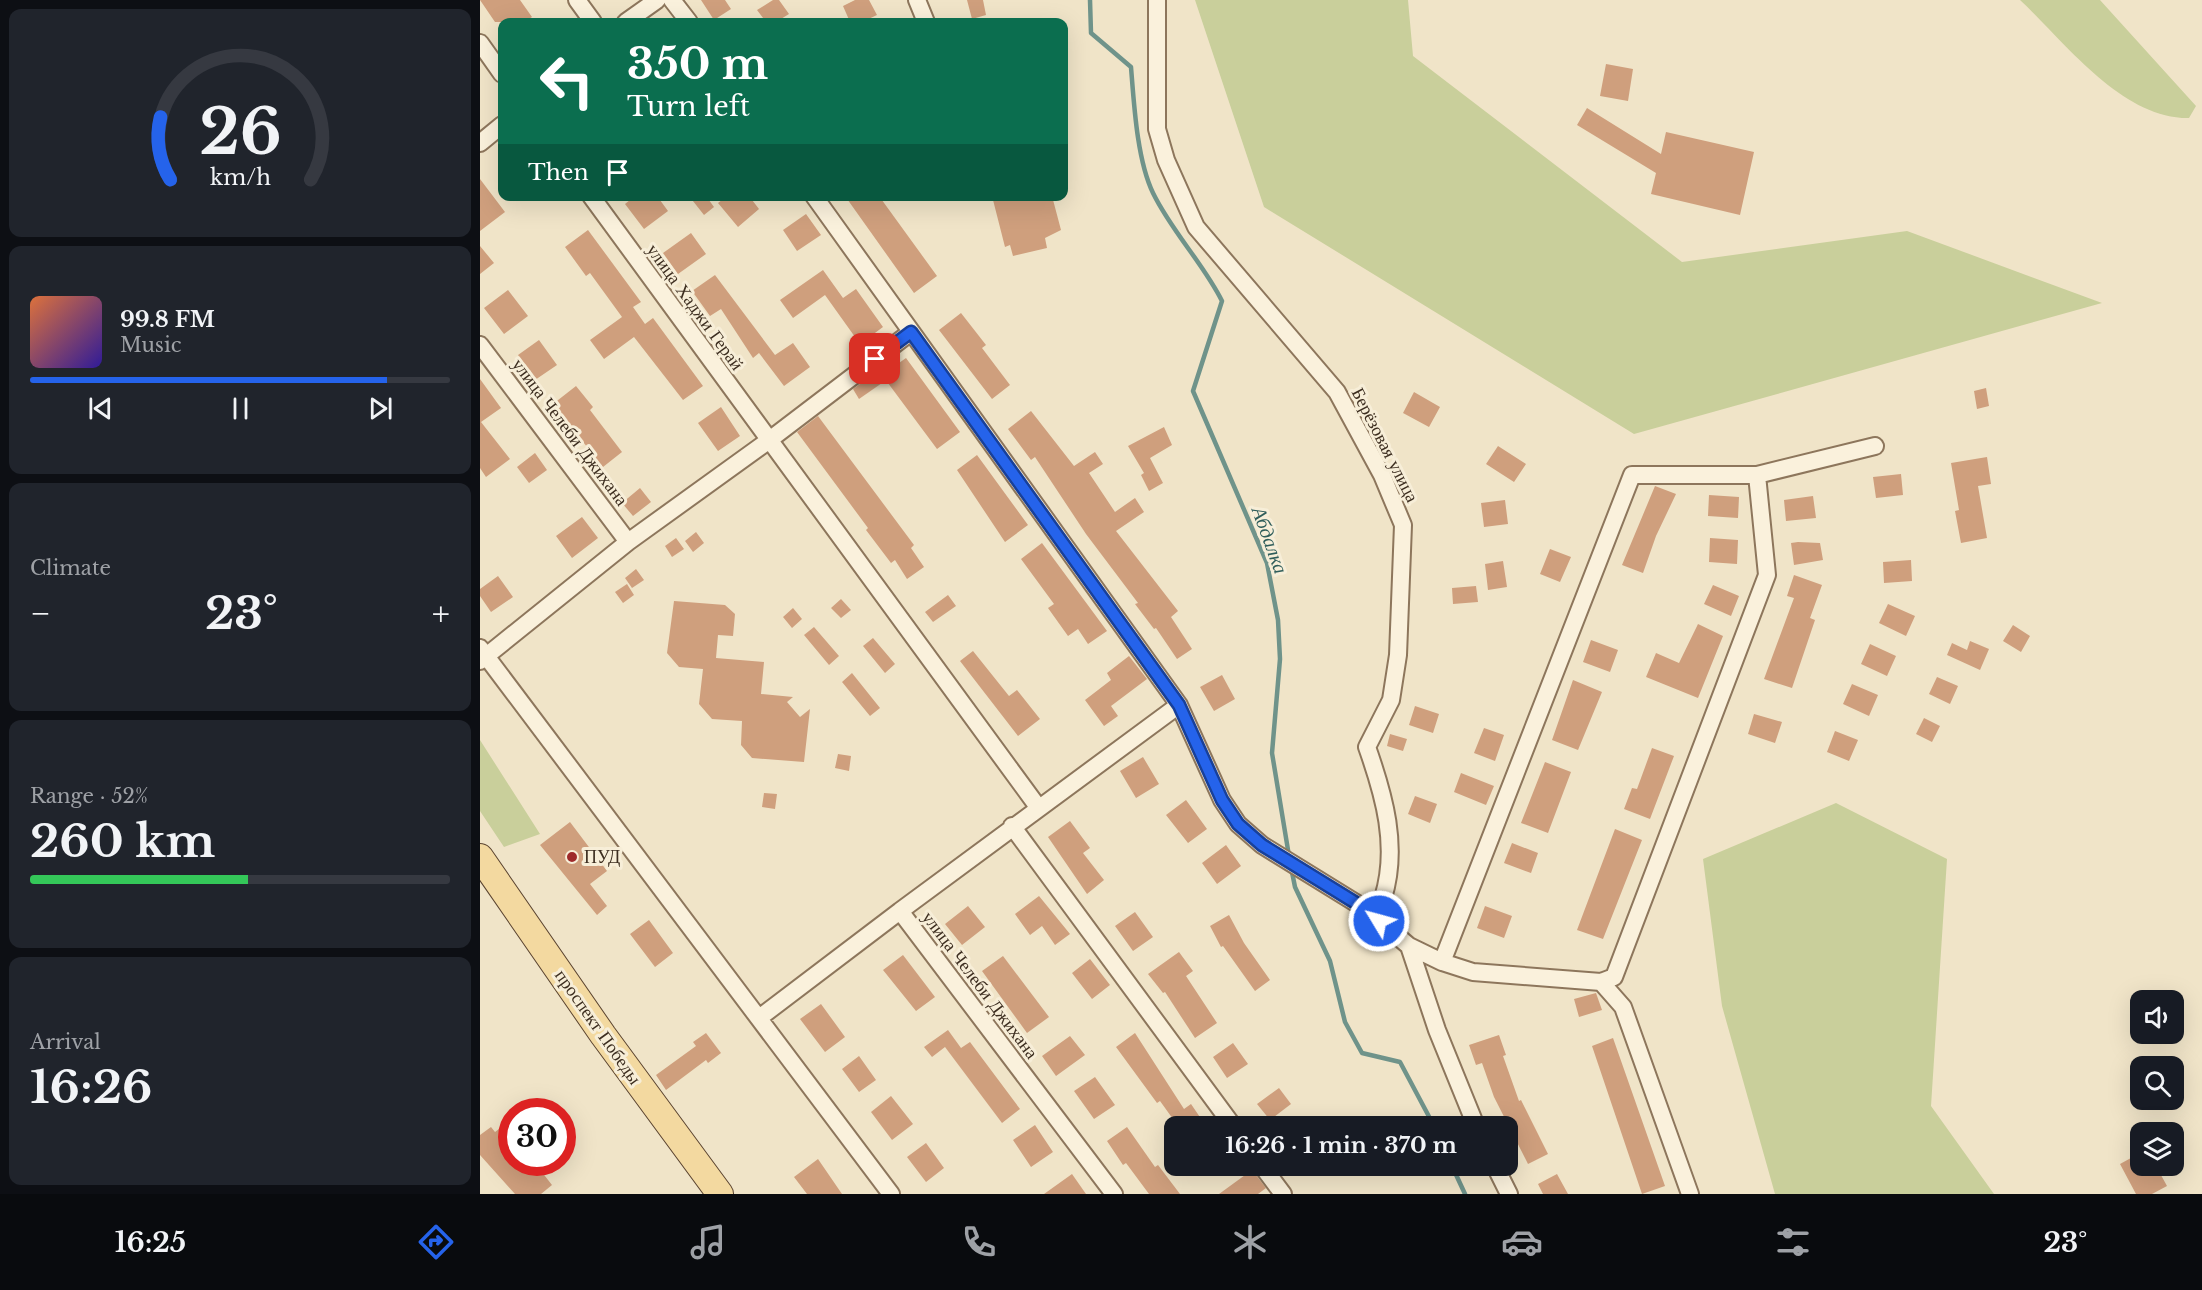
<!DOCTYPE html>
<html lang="en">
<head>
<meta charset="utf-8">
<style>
	:root { --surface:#171b24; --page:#20242c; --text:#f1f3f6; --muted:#9ea1a6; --line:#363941; --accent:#2563eb }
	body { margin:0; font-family:"Libre Baskerville",serif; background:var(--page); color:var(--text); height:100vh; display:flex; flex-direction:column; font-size:22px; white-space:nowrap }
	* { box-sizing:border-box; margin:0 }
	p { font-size:20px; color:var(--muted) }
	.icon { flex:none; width:33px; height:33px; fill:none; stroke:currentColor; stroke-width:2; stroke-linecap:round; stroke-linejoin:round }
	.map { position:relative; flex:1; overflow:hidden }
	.details { display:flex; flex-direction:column; gap:9px; padding:9px; background:#0d0f14; width:480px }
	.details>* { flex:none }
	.guide { position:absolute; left:18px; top:18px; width:570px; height:183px; border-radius:12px; box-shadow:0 6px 24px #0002; background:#0b6e4f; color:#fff; overflow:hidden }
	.tools { position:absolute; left:1650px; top:990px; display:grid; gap:12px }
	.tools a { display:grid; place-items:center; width:54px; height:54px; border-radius:12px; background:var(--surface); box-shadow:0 6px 24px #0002; font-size:30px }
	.speed { position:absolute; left:18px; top:1098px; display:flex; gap:12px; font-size:30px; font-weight:700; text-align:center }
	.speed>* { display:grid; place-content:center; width:78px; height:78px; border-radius:50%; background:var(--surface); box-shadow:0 6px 24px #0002; line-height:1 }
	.speed .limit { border:9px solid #d22; background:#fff; color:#111 }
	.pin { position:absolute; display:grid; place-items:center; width:51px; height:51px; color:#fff; margin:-26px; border-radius:12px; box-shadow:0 3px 9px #0006 }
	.me { position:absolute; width:66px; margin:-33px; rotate:307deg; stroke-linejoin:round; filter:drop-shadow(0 0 4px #0008) }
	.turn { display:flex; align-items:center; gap:21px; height:126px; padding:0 30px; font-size:27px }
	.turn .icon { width:78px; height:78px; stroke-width:2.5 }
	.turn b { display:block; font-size:42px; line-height:51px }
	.then { display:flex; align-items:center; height:57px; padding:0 30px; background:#0003; gap:12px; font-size:22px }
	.big { font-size:45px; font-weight:700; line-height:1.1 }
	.details .card { flex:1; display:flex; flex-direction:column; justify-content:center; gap:9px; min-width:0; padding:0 21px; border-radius:12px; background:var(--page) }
	.details .dial { align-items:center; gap:0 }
	.dial svg { height:156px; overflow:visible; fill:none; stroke:var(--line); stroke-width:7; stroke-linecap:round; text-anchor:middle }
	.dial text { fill:var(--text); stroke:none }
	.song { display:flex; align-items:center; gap:18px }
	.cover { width:72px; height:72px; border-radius:9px; background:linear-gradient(135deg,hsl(20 70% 55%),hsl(250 70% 35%)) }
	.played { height:6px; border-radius:3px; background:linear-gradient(90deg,var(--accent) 85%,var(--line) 85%) }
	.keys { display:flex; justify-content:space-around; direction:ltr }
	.heat { display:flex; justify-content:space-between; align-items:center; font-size:33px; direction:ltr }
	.charge { height:9px; border-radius:4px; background:linear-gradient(90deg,#34c759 52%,var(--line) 0) }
	.trip { position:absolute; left:684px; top:1116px; width:354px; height:60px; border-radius:12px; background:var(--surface); box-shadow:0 6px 24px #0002; font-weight:700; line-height:60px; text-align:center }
	.menu { display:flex; height:96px; justify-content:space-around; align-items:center; background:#090b0e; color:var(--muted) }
	.menu .icon { width:42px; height:42px }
	.menu .on { color:var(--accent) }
	.menu b { font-size:27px; color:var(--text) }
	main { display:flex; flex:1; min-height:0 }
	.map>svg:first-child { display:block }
	.green { fill:#c9cf9b }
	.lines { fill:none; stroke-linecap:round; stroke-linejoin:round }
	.stream { stroke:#6f938a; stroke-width:4.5 }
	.building { fill:#cf9f7d }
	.street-casing { stroke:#8d765c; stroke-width:20 }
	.primary-casing { stroke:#5b4430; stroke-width:28 }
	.street { stroke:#faf1dc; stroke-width:16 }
	.primary { stroke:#f3d9a0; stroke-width:26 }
	.route-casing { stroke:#184099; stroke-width:15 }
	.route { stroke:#2563eb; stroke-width:10 }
	.poi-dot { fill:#9e2a2b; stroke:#f7eed8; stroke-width:2 }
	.labels { text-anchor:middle; stroke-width:6; stroke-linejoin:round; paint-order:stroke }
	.street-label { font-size:18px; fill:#3d2e20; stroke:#f7eed8 }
	.poi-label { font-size:18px; fill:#3d2e20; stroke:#f7eed8; text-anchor:start }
	.water-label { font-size:20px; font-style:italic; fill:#2f5d5a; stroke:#f7eed8 }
</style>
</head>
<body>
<main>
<section class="details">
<div class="card dial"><svg viewBox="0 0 100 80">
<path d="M14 69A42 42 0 1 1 86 69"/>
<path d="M14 69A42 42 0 0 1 9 37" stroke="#2563eb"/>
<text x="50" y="56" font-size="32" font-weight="700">26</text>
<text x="50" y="72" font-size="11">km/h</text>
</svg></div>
<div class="card">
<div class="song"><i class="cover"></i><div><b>99.8 FM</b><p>Music</p></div></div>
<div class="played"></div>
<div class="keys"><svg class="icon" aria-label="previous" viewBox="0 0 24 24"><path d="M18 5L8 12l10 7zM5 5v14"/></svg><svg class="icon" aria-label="pause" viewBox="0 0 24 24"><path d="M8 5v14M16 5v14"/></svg><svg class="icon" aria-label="next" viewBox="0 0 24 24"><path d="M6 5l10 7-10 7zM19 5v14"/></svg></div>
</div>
<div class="card"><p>Climate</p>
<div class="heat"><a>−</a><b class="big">23°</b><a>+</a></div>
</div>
<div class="card"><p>Range · 52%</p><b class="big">260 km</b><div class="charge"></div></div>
<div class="card"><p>Arrival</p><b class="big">16:26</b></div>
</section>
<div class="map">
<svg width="1722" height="1194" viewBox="0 0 1722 1194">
	<rect width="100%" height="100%" fill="#f0e4c8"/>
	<path class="green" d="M715,0H928L933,56L1202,262L1427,231L1622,303L1154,434L784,207Z
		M1540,0H1620L1716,106L1709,118C1642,119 1585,42 1540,0Z
		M0,740L60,834L24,847L0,811Z
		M1356,803L1467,859L1451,1106L1514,1194H1295L1242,1006L1223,859Z"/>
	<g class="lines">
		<path class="stream" d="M610,0L611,33L651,67C654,104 657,160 673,193C692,232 723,263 742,301L713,391L787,563L798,620L800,659L792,753L809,856
			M811,867L815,887L850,961L865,1022L882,1053L920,1062L954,1126
			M972,1166L985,1194"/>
	</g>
	<path class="building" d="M0,0H40L52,17L44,22H15Z
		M221,0H245L251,9L234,20Z
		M293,0H299L309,14L296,22H286L277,10Z
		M375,0H389L397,15L382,22H370L363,6Z
		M487,0H503L506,15L492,19Z
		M1126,64L1153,69L1148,101L1120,96Z
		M1107,108L1181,154L1186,132L1274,152L1260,215L1171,194L1176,173L1097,125Z
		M0,179L25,212L0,231Z
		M155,196H177L188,211L164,229L145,204Z
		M209,196H226L234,207L224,215Z
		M247,196H269L279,209L258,227L238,203Z
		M365,196H399L457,276L434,293Z
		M512,196H572L581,230L565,238L567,248L533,256L530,245L525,247Z
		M326,214L341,235L317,251L303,230Z
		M108,230L161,302L153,307L165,324L173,318L223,386L203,400L154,337L124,359L110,340L142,317L110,273L106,276L85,247Z
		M211,233L226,254L198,274L183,253Z
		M0,246L14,263L0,274Z
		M343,270L363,298L376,289L403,327L380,344L345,295L313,318L300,300Z
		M235,275L295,355L313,343L330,367L304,386L279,353L273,358L241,309L230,316L212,291Z
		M28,290L48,316L24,334L4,308Z
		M481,313L506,345L502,348L530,385L512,399L459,330Z
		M59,340L77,365L55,380L38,355Z
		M426,358L480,432L457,449L402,375Z
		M395,373L402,383L379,399L373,389Z
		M0,379L21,408L1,422L30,459L6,477L0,468Z
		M96,386L113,407L110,410L142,452L123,467L73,404Z
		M1506,388L1509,406L1497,409L1494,391Z
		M934,392L960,407L949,427L923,413Z
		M241,407L260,436L238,451L218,423Z
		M551,411L594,466L615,452L623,464L609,473L635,512L655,498L664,512L636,531L698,611L691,617L712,649L697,659L676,628L674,629L655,604L658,603L606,534L555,457L551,460L528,429Z
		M338,416L434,545L431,548L444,567L427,579L415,560L411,563L386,530L388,528L317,432Z
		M684,427L692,445L670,458L683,483L669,491L661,475L664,473L648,446Z
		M1018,446L1046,464L1034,482L1006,464Z
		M55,453L67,470L49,483L37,467Z
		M497,455L548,525L525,542L477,470Z
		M1507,457L1511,484L1498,486L1507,538L1481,543L1475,511L1479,510L1471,463Z
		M1421,474L1423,495L1396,498L1393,477Z
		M1175,486L1196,494L1176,536L1163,573L1142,565Z
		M160,488L171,502L153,516L142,503Z
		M1229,495L1259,497L1258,518L1228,516Z
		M1333,496L1336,518L1306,521L1304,500Z
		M1025,500L1028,524L1004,527L1001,503Z
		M102,517L118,538L92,558L76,536Z
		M216,532L224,543L213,552L205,541Z
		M196,538L204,549L192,557L185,546Z
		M1230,538L1258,540L1257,564L1229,562Z
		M1318,542L1340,543L1343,560L1314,565L1311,543Z
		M562,543L627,631L608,644L598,629L588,636L568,608L574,604L541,559Z
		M1070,549L1091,557L1080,582L1060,574Z
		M1431,560L1432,581L1404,583L1403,562Z
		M1023,561L1027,587L1008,590L1005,564Z
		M156,569L164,580L152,588L145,578Z
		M1314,575L1342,585L1330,618L1335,620L1312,688L1284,679L1314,598L1307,596Z
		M18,576L33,597L11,612L0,596V589Z
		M147,584L154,595L143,603L135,592Z
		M1233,585L1259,596L1251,616L1224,604Z
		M996,586L998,602L973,604L972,588Z
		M468,595L476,606L453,622L445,612Z
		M361,599L371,610L361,618L351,608Z
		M194,601L245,605L255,614L253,636L238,635L236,658L284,662L281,694L313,697L307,702L320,717L330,709L324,762L272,758L261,745L262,721L232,719L219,704L223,669L199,667L187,653Z
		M1408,604L1435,616L1426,636L1399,623Z
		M313,608L322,619L312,628L303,617Z
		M1218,624L1243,636L1218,698L1166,677L1176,653L1199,663Z
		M1533,625L1550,636L1541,652L1523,641Z
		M334,627L359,656L349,665L324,635Z
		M393,638L415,664L405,673L383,646Z
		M1111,640L1138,650L1130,672L1103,662Z
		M1490,641L1509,649L1500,670L1467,655L1472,643L1487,650Z
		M1390,644L1416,656L1407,676L1381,664Z
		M493,651L529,696L537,690L560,719L538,736L480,661Z
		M649,656L667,679L631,706L638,716L624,726L605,700L631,680L627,673Z
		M372,673L400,708L390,716L362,682Z
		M742,675L755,699L734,711L720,687Z
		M1457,677L1478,686L1470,704L1449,694Z
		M1093,680L1122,692L1098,750L1072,740Z
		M1372,684L1398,695L1389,716L1363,704Z
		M935,706L959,714L953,733L929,725Z
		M1274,714L1302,722L1295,743L1268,734Z
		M1444,718L1460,726L1452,742L1436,734Z
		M1004,728L1024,735L1015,761L994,753Z
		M1355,731L1378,740L1369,761L1347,752Z
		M910,734L927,739L923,751L907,746Z
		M1172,748L1194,756L1170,819L1144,809L1152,788L1157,789Z
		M358,754L371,756L369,771L355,768Z
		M663,757L679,784L656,798L640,771Z
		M1065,762L1091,772L1068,833L1041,823Z
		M981,773L1014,786L1006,805L974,792Z
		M284,793L297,794L295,809L282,807Z
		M935,796L957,804L950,823L928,814Z
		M706,800L727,829L708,843L686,815Z
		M590,821L610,848L603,853L624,880L607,894L568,837Z
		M90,822L127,871L110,884L127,906L117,915L60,845Z
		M1135,829L1162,840L1123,939L1097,930Z
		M1032,843L1058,853L1051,873L1024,863Z
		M746,845L761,866L737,884L722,863Z
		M559,896L590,934L575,945L562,926L550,935L535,914Z
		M488,906L505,927L482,945L465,924Z
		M1005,906L1032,916L1024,938L997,928Z
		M655,912L673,937L653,951L635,926Z
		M749,915L764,943L790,980L775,991L743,946L741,947L730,926Z
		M169,920L193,953L175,967L150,934Z
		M699,952L713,971L706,976L737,1023L715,1038L685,992L683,993L668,974Z
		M423,955L455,997L436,1011L403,970Z
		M523,956L569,1017L547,1033L502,971Z
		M610,959L630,985L612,999L592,973Z
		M1116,993L1122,1010L1099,1017L1094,999Z
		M341,1004L365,1037L345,1052L320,1019Z
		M468,1030L481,1048L490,1042L540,1109L522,1123L465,1047L452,1057L444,1047Z
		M226,1033L241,1053L228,1063L226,1060L186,1090L176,1075L216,1046L213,1042Z
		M655,1033L704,1109L711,1104L726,1126H698L680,1101L677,1103L636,1047Z
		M1019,1035L1026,1055L1023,1056L1039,1101L1041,1100L1068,1154L1048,1164L1014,1097L1002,1063L996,1065L989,1045Z
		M590,1036L605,1055L576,1076L562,1056Z
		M1133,1038L1185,1186L1162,1194L1112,1046Z
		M753,1043L768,1064L747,1078L733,1057Z
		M379,1056L396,1080L379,1092L362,1069Z
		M615,1077L635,1105L614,1119L594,1091Z
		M799,1088L811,1104L790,1120L777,1104Z
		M411,1096L433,1124L412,1140L391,1112Z
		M555,1125L573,1152L551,1167L533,1140Z
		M11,1127L15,1132L19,1129L32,1145V1162H54L72,1185L61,1194H35L0,1155V1135Z
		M647,1127L675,1167L678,1165L700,1194H669L646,1163L643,1165L627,1141Z
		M446,1143L464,1168L446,1182L427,1157Z
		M1660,1153V1166H1676L1687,1186L1672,1194H1656L1640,1164Z
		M338,1159L362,1194H327L314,1177Z
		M772,1170L786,1188L778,1194H739Z
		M592,1174L606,1194H564Z
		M1077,1174L1088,1194H1063L1058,1184Z"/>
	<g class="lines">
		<defs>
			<path id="street" d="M97,0L113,22
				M192,0L209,22
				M437,0L446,22
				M677,0V129L686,160L716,227L857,392L902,475L923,525L918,655L911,700L887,747C904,795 919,847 903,898L884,908
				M146,22L177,0
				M0,43L22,74
				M0,143L22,125
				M111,196L558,807
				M334,196L699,705L742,800L758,824L782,845L884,908L929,946L962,962L993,972L1121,982
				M0,345L148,542
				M0,648L411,1194
				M0,661L148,542L288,441L431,332
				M532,826L753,1126
				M420,911L699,705
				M929,946L957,1030L996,1126
				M962,962L1152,475H1277L1395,446
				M279,1018L420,911L634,1194
				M782,1166L803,1194
				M1015,1166L1029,1194
				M1210,1194L1143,1007L1121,982L1134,977L1287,575L1277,475"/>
			<path id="primary" d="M0,857L123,1035L240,1194"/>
		</defs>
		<use href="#street" class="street-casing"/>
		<use href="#primary" class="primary-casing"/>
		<use href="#street" class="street"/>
		<use href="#primary" class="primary"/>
	</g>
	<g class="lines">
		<defs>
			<path id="route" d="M395,359L431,332L699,705L742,800L758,824L782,845L884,908L899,921"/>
		</defs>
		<use href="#route" class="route-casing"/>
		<use href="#route" class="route"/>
	</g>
	<circle class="poi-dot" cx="92" cy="857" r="6"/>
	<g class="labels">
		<g class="street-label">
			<text transform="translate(215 307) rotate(54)" y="6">улица Хаджи Герай</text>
			<text transform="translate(90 432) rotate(53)" y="6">улица Челеби Джихана</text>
			<text transform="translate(905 445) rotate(63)" y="6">Берёзовая улица</text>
			<text transform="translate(500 985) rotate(53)" y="6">улица Челеби Джихана</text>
			<text transform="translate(118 1027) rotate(55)" y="6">проспект Победы</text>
		</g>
		<g class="poi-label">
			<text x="104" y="863">ПУД</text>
		</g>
		<g class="water-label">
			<text transform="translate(790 540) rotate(70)" y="7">Абдалка</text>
		</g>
	</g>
</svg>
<div class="tools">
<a><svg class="icon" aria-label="sound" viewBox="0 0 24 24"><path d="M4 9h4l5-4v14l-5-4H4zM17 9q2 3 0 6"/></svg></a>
<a><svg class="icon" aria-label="search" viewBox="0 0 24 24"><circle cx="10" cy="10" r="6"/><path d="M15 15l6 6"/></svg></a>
<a><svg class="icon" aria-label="layers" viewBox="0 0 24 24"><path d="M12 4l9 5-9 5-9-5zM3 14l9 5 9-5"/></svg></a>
</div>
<div class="speed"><div class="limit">30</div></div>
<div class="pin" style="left:395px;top:359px;background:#d93025"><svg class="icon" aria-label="arrive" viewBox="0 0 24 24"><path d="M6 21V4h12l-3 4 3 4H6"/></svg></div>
<svg class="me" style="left:899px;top:921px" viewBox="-20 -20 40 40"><circle r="17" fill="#2563eb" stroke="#fff" stroke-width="3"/><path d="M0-11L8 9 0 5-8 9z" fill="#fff"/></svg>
<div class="trip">16:26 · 1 min · 370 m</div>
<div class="guide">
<div class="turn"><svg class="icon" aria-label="left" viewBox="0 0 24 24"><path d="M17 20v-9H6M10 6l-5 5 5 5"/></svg><div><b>350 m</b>Turn left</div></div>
<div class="then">Then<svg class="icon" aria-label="arrive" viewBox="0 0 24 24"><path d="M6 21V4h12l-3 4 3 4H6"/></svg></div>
</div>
</div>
</main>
<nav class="menu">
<b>16:25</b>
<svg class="icon on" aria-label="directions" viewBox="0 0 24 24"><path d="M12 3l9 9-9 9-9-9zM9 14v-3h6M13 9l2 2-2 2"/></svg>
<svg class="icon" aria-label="music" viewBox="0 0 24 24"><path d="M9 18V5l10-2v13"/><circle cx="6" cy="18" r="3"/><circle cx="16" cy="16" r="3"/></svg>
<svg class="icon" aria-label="phone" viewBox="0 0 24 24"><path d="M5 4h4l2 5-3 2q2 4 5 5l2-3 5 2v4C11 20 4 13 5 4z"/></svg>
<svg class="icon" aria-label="climate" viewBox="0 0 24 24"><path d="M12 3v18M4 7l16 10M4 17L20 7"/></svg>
<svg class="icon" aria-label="car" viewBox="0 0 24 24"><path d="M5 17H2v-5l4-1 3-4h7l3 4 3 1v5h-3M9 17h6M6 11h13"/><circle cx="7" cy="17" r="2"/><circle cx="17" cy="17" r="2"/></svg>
<svg class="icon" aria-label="filters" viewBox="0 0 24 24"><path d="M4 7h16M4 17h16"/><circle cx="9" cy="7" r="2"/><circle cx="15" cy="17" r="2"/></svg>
<b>23°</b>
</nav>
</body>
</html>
